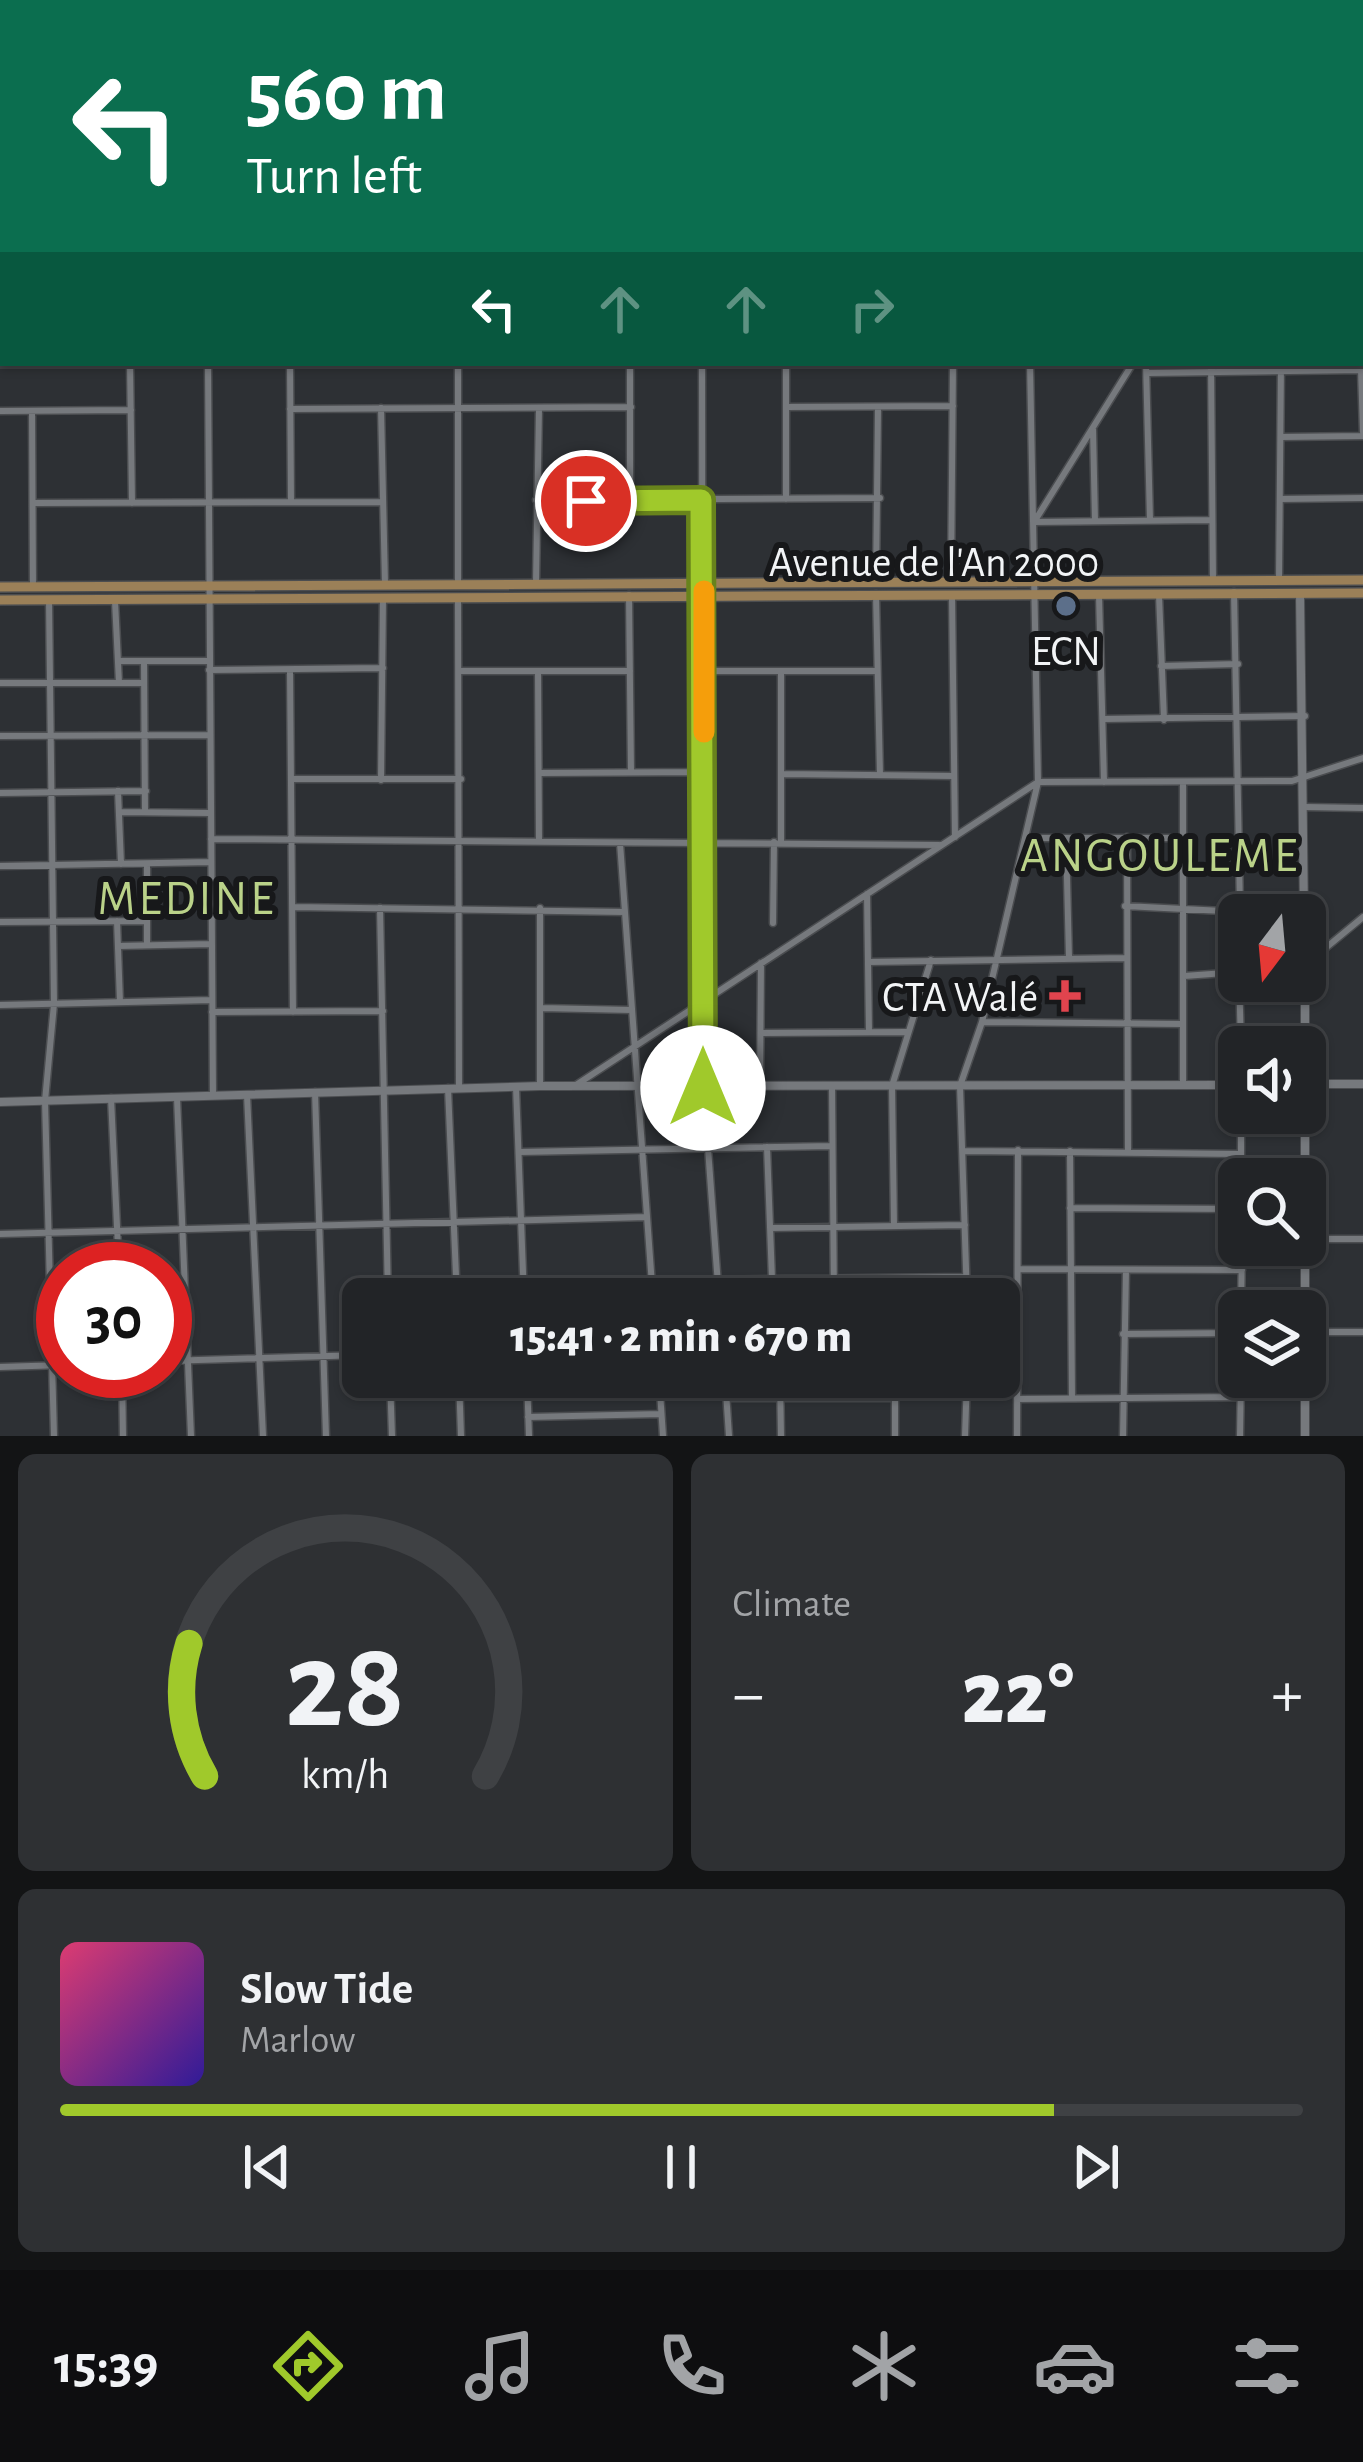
<!DOCTYPE html>
<html lang="en">
<head>
<meta charset="utf-8">
<style>
	:root { --surface:#222427; --page:#2e3033; --text:#f1f3f6; --muted:#a2a4a7; --line:#3f4144; --accent:#a0c92b }
	body { margin:0; font-family:"Alegreya Sans",sans-serif; background:var(--page); color:var(--text); height:100vh; display:flex; flex-direction:column; font-size:45px; white-space:nowrap }
	* { box-sizing:border-box; margin:0 }
	p { font-size:39px; color:var(--muted) }
	.icon { flex:none; width:66px; height:66px; fill:none; stroke:currentColor; stroke-width:2; stroke-linecap:round; stroke-linejoin:round }
	.map { position:relative; height:1436px; overflow:hidden }
	.side { display:flex; flex-direction:column; gap:18px; padding:18px; background:#131415; flex:1 }
	.side>* { flex:none }
	.hud { position:absolute; left:0px; top:0px; width:1365px; height:366px; box-shadow:0 3px 9px #0004,0 0 0 3px var(--line); background:#0b6e4f; color:#fff; overflow:hidden }
	.needle { width:78px; rotate:196deg }
	.controls { position:absolute; left:1218px; top:894px; display:grid; gap:24px }
	.controls a { display:grid; place-items:center; width:108px; height:108px; border-radius:18px; background:var(--surface); box-shadow:0 3px 9px #0004,0 0 0 3px var(--line); font-size:60px }
	.speed { position:absolute; left:36px; top:1242px; display:flex; gap:24px; font-size:60px; font-weight:700; text-align:center }
	.speed>* { display:grid; place-content:center; width:156px; height:156px; border-radius:50%; background:var(--surface); box-shadow:0 3px 9px #0004,0 0 0 3px var(--line); line-height:1 }
	.speed .limit { border:18px solid #d22; background:#fff; color:#111 }
	.pin { position:absolute; display:grid; place-items:center; width:102px; height:102px; color:#fff; margin:-51px; border:6px solid #fff; border-radius:50%; box-shadow:0 3px 12px #0007 }
	.me { position:absolute; width:132px; margin:-66px; rotate:0deg; stroke-linejoin:round; filter:drop-shadow(0 0 9px #0008) }
	.turn { display:flex; align-items:center; gap:42px; height:252px; padding:0 48px; font-size:54px }
	.turn .icon { width:156px; height:156px; stroke-width:2.5 }
	.turn b { display:block; font-size:84px; line-height:102px }
	.lanes { display:flex; align-items:center; height:114px; padding:0 48px; background:#0003; justify-content:center; gap:60px; direction:ltr }
	.lanes .off { opacity:.35 }
	.big { font-size:90px; font-weight:800; line-height:1.1 }
	.side .card { flex:1; display:flex; flex-direction:column; justify-content:center; gap:18px; min-width:0; padding:0 42px; border-radius:18px; background:var(--page) }
	.side .dial { align-items:center; gap:0 }
	.dial svg { height:312px; overflow:visible; fill:none; stroke:var(--line); stroke-width:7; stroke-linecap:round; text-anchor:middle }
	.dial text { fill:var(--text); stroke:none }
	.song { display:flex; align-items:center; gap:36px }
	.cover { width:144px; height:144px; border-radius:18px; background:linear-gradient(135deg,hsl(340 70% 55%),hsl(250 70% 35%)) }
	.played { height:12px; border-radius:6px; background:linear-gradient(90deg,var(--accent) 80%,var(--line) 80%) }
	.keys { display:flex; justify-content:space-around; direction:ltr }
	.heat { display:flex; justify-content:space-between; align-items:center; font-size:66px; direction:ltr }
	.side .tiles { flex:1; display:grid; gap:18px; grid-template-columns:1fr 1fr }
	.card:last-child { grid-column:span 2 }
	.trip { position:absolute; left:342px; top:1278px; width:678px; height:120px; border-radius:18px; background:var(--surface); box-shadow:0 3px 9px #0004,0 0 0 3px var(--line); font-weight:800; line-height:120px; text-align:center }
	.dock { display:flex; height:192px; justify-content:space-around; align-items:center; background:#0e0e10; color:var(--muted) }
	.dock .icon { width:84px; height:84px }
	.dock .active { color:var(--accent) }
	.dock b { font-size:54px; color:var(--text) }
	.map>svg:first-child { display:block }
	.lines { fill:none; stroke-linecap:round; stroke-linejoin:round }
	.minor-casing { stroke:#4b4d50; stroke-width:9 }
	.tertiary-casing { stroke:#4b4d50; stroke-width:10 }
	.primary-casing { stroke:#4b4d50; stroke-width:12 }
	.minor { stroke:#76797d; stroke-width:6 }
	.tertiary { stroke:#76797d; stroke-width:8 }
	.primary { stroke:#9b8058; stroke-width:9 }
	.route-casing { stroke:#68831c; stroke-width:30 }
	.route { stroke:#a0c92b; stroke-width:21 }
	.slow { stroke:#f59e0b; stroke-width:21 }
	.service-dot { fill:#5c6f8a; stroke:#17181a; stroke-width:4.5 }
	.health-dot { fill:#e0444e; stroke:#17181a; stroke-width:4.5 }
	.labels { text-anchor:middle; stroke-width:12; stroke-linejoin:round; paint-order:stroke }
	.street-label { font-size:42px; fill:#f2f4f6; stroke:#17181a }
	.poi-label { font-size:42px; fill:#f2f4f6; stroke:#17181a }
	.quarter-label { font-size:48px; letter-spacing:3px; fill:#bad289; stroke:#17181a }
</style>
</head>
<body>
<div class="map">
<svg width="1363" height="1436" viewBox="0 0 1363 1436">
	<rect width="100%" height="100%" fill="#2d3034"/>
	<g class="lines">
		<defs>
			<path id="minor" d="M27,0V3
				M130,0V3
				M206,0V3
				M287,0V3
				M384,0V3
				M459,0V3
				M537,0V3
				M631,0V3
				M703,0V3
				M785,0V3
				M879,0V3
				M952,0V3
				M1031,0V3
				M1178,0L1183,3
				M1332,0L1335,3
				M1134,3L1136,0
				M1344,3L1346,0
				M1362,22L1363,23
				M1362,84L1363,85
				M0,85H3
				M1362,154H1363
				M0,164H3
				M1362,318H1363
				M0,332H3
				M130,363L132,503
				M208,363L213,1095
				M290,363L291,502
				M630,363V501
				M702,363L703,1085
				M786,363V499
				M1146,363L1150,520
				M1211,363L1213,580
				M1361,370L1363,432
				M1148,373L1363,370
				M786,407L953,406
				M381,408L385,584
				M290,409L631,407
				M0,411L131,410
				M32,411L33,587
				M1093,429L1095,521
				M1281,437L1363,436
				M1280,499L1363,498
				M536,500L880,498
				M34,503L383,502
				M1036,519L1133,363
				M1034,522L1210,520
				M1279,580L1281,363
				M951,582L953,363
				M536,583L539,408
				M876,583L878,407
				M458,584V363
				M1234,592L1240,908
				M876,594L880,775
				M629,595L631,772
				M1099,595L1104,782
				M1159,595L1164,720
				M952,596L955,837
				M49,600L54,1004L45,1101L54,1436
				M458,600L459,1088
				M115,601L119,683
				M118,661H209
				M144,661L145,812
				M1161,666L1238,664
				M209,670L383,668
				M290,671L293,1012
				M461,671H630
				M538,671L539,841
				M704,671H876
				M781,671V842
				M0,683H144
				M1104,719L1305,716
				M0,736L210,735
				M539,773L703,772
				M782,774L954,776
				M291,779H461
				M381,780L383,598
				M1183,783V1085
				M118,791L121,864
				M0,793L146,791
				M1305,807L1363,808
				M119,812L210,813
				M1127,837L1128,1151
				M1027,838H1184
				M211,839L939,845
				M1066,839L1069,958
				M620,843L653,1299
				M147,865V945
				M0,866L211,862
				M867,894L869,1032
				M1125,906L1304,915
				M293,907L625,912
				M380,908L388,1299
				M540,908V1086
				M117,921L120,1002
				M0,922L147,921
				M773,923L774,842
				M118,946L211,944
				M868,962L1125,958
				M1305,965L1363,917
				M1239,972L1241,1047
				M1184,976L1239,972
				M0,1005L212,1000
				M541,1008L632,1010
				M212,1012L383,1011
				M982,1022L1182,1024
				M761,1033L906,1032
				M576,1085L1038,782L1292,781L1363,758
				M760,1086L761,963
				M516,1087L524,1299
				M832,1087L834,1299
				M448,1088L457,1299
				M315,1092L326,1436
				M247,1095L263,1436
				M111,1098L119,1269
				M177,1098L191,1436
				M767,1147L772,1279
				M708,1148L719,1299
				M965,1151L1240,1154
				M1070,1151L1072,1398
				M520,1152L832,1146
				M1241,1179V1113
				M1070,1208L1239,1209
				M894,1226L892,1086L931,960
				M770,1228L965,1225
				M0,1234L647,1217
				M1306,1239H1363
				M1018,1269L1242,1270
				M524,1282L967,1277
				M967,1299L960,1086L982,1022L1038,782L1030,363
				M1241,1311L1242,1245
				M1305,1332H1363
				M1123,1334L1239,1333
				M999,1336H1018
				M165,1361L363,1355
				M0,1367L63,1365
				M122,1371L123,1436
				M390,1377L392,1436
				M459,1377L461,1436
				M527,1377L529,1436
				M659,1377L663,1436
				M725,1377L729,1436
				M780,1377L781,1436
				M727,1398H895
				M1017,1399L1241,1397
				M528,1417L661,1414
				M895,1436V1377
				M965,1436L967,1377
				M1017,1436L1018,1150
				M1123,1436L1126,1270
				M1240,1436L1241,1377"/>
			<path id="tertiary" d="M1300,594L1304,915
				M1305,981V1436
				M1305,1084H1363
				M0,1102L540,1086L1239,1085"/>
			<path id="primary" d="M0,587L1363,580
				M0,600L1363,593"/>
		</defs>
		<use href="#minor" class="minor-casing"/>
		<use href="#tertiary" class="tertiary-casing"/>
		<use href="#primary" class="primary-casing"/>
		<use href="#minor" class="minor"/>
		<use href="#tertiary" class="tertiary"/>
		<use href="#primary" class="primary"/>
	</g>
	<g class="lines">
		<defs>
			<path id="route" d="M586,501L701,500L703,1088"/>
		</defs>
		<use href="#route" class="route-casing"/>
		<use href="#route" class="route"/>
		<path class="slow" d="M704,732V591"/>
	</g>
	<circle class="service-dot" cx="1066" cy="606" r="12"/>
	<path class="health-dot" d="M1059 978h12v12h12v12h-12v12h-12v-12h-12v-12h12z"/>
	<g class="labels">
		<g class="street-label">
			<text x="934" y="576">Avenue de l'An 2000</text>
		</g>
		<g class="poi-label">
			<text x="1066" y="665">ECN</text>
			<text x="1038" y="1011" text-anchor="end">CTA Walé</text>
		</g>
		<g class="quarter-label">
			<text x="1160" y="871">ANGOULEME</text>
			<text x="187" y="914">MEDINE</text>
		</g>
	</g>
</svg>
<div class="controls">
<a><svg class="needle" viewBox="-14 -14 28 28"><path d="M0-13l5 13h-10z" fill="#e53935"/><path d="M0 13l5-13h-10z" fill="#a2a4a7"/></svg></a>
<a><svg class="icon" aria-label="sound" viewBox="0 0 24 24"><path d="M4 9h4l5-4v14l-5-4H4zM17 9q2 3 0 6"/></svg></a>
<a><svg class="icon" aria-label="search" viewBox="0 0 24 24"><circle cx="10" cy="10" r="6"/><path d="M15 15l6 6"/></svg></a>
<a><svg class="icon" aria-label="layers" viewBox="0 0 24 24"><path d="M12 4l9 5-9 5-9-5zM3 14l9 5 9-5"/></svg></a>
</div>
<div class="speed"><div class="limit">30</div></div>
<div class="pin" style="left:586px;top:501px;background:#d93025"><svg class="icon" aria-label="arrive" viewBox="0 0 24 24"><path d="M6 21V4h12l-3 4 3 4H6"/></svg></div>
<svg class="me" style="left:703px;top:1088px" viewBox="-20 -20 40 40"><circle r="19" fill="#fff"/><path d="M0-13L10 11 0 6-10 11z" fill="#a0c92b"/></svg>
<div class="trip">15:41 · 2 min · 670 m</div>
<div class="hud">
<div class="turn"><svg class="icon" aria-label="left" viewBox="0 0 24 24"><path d="M17 20v-9H6M10 6l-5 5 5 5"/></svg><div><b>560 m</b>Turn left</div></div>
<div class="lanes"><svg class="icon" aria-label="left" viewBox="0 0 24 24"><path d="M17 20v-9H6M10 6l-5 5 5 5"/></svg><svg class="icon off" aria-label="ahead" viewBox="0 0 24 24"><path d="M12 20V5M6 11l6-6 6 6"/></svg><svg class="icon off" aria-label="ahead" viewBox="0 0 24 24"><path d="M12 20V5M6 11l6-6 6 6"/></svg><svg class="icon off" aria-label="right" viewBox="0 0 24 24"><path d="M7 20v-9h11M14 6l5 5-5 5"/></svg></div>
</div>
</div>
<section class="side">
<div class="tiles">
<div class="card dial"><svg viewBox="0 0 100 80">
<path d="M14 69A42 42 0 1 1 86 69"/>
<path d="M14 69A42 42 0 0 1 10 35" stroke="#a0c92b"/>
<text x="50" y="56" font-size="32" font-weight="700">28</text>
<text x="50" y="72" font-size="11">km/h</text>
</svg></div>
<div class="card"><p>Climate</p>
<div class="heat"><a>−</a><b class="big">22°</b><a>+</a></div>
</div>
<div class="card">
<div class="song"><i class="cover"></i><div><b>Slow Tide</b><p>Marlow</p></div></div>
<div class="played"></div>
<div class="keys"><svg class="icon" aria-label="previous" viewBox="0 0 24 24"><path d="M18 5L8 12l10 7zM5 5v14"/></svg><svg class="icon" aria-label="pause" viewBox="0 0 24 24"><path d="M8 5v14M16 5v14"/></svg><svg class="icon" aria-label="next" viewBox="0 0 24 24"><path d="M6 5l10 7-10 7zM19 5v14"/></svg></div>
</div>
</div>
</section>
<nav class="dock">
<b>15:39</b>
<svg class="icon active" aria-label="directions" viewBox="0 0 24 24"><path d="M12 3l9 9-9 9-9-9zM9 14v-3h6M13 9l2 2-2 2"/></svg>
<svg class="icon" aria-label="music" viewBox="0 0 24 24"><path d="M9 18V5l10-2v13"/><circle cx="6" cy="18" r="3"/><circle cx="16" cy="16" r="3"/></svg>
<svg class="icon" aria-label="phone" viewBox="0 0 24 24"><path d="M5 4h4l2 5-3 2q2 4 5 5l2-3 5 2v4C11 20 4 13 5 4z"/></svg>
<svg class="icon" aria-label="climate" viewBox="0 0 24 24"><path d="M12 3v18M4 7l16 10M4 17L20 7"/></svg>
<svg class="icon" aria-label="car" viewBox="0 0 24 24"><path d="M5 17H2v-5l4-1 3-4h7l3 4 3 1v5h-3M9 17h6M6 11h13"/><circle cx="7" cy="17" r="2"/><circle cx="17" cy="17" r="2"/></svg>
<svg class="icon" aria-label="filters" viewBox="0 0 24 24"><path d="M4 7h16M4 17h16"/><circle cx="9" cy="7" r="2"/><circle cx="15" cy="17" r="2"/></svg>
</nav>
</body>
</html>
